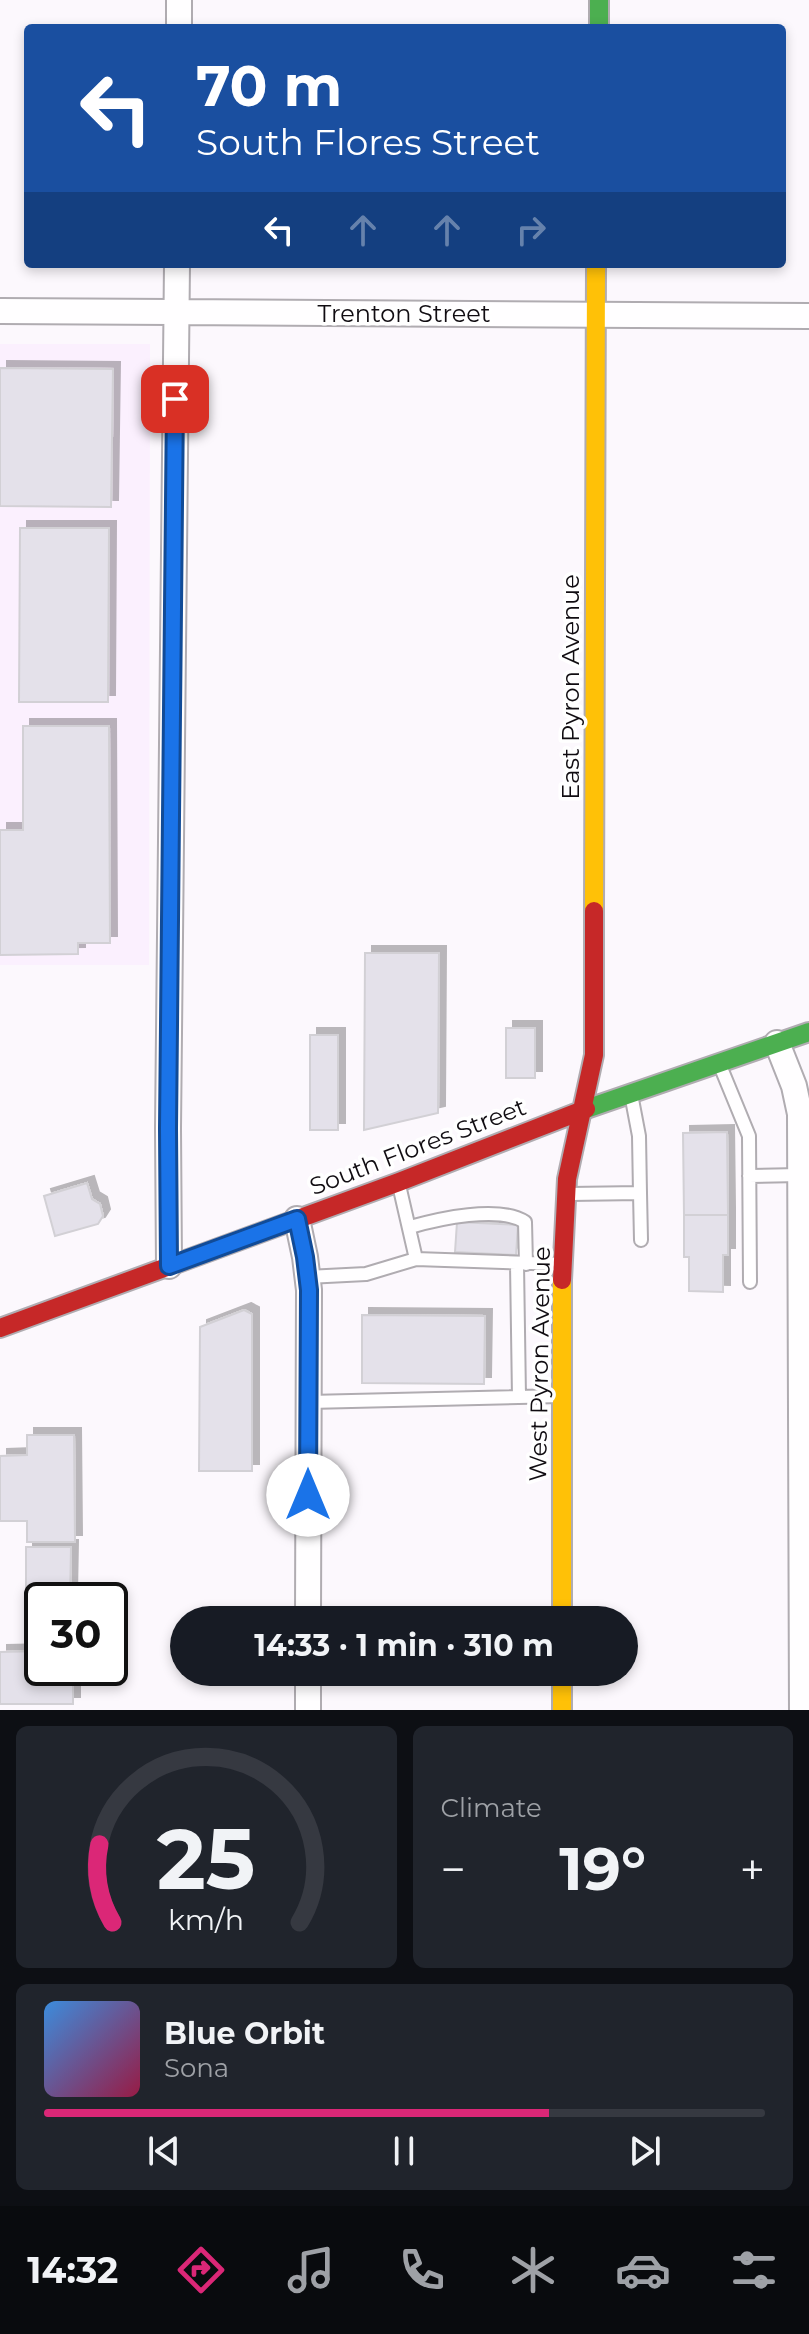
<!DOCTYPE html>
<html lang="en">
<head>
<meta charset="utf-8">
<style>
	:root { --surface:#171b24; --page:#20242c; --text:#f1f3f6; --muted:#9ea1a6; --line:#363941; --accent:#db2777 }
	body { margin:0; font-family:Montserrat,sans-serif; background:var(--page); color:var(--text); height:100vh; display:flex; flex-direction:column; font-size:30px; white-space:nowrap }
	* { box-sizing:border-box; margin:0 }
	p { font-size:26px; color:var(--muted) }
	.icon { flex:none; width:44px; height:44px; fill:none; stroke:currentColor; stroke-width:2; stroke-linecap:round; stroke-linejoin:round }
	.map { position:relative; height:1710px; overflow:hidden }
	.sheet { display:flex; flex-direction:column; gap:16px; padding:16px; background:#0d0f14; flex:1 }
	.sheet>* { flex:none }
	.top-card { position:absolute; left:24px; top:24px; width:762px; height:244px; border-radius:8px; box-shadow:0 4px 12px #0003; background:#1a4fa0; color:#fff; overflow:hidden }
	.speed { position:absolute; left:24px; top:1582px; display:flex; gap:16px; font-size:40px; font-weight:700; text-align:center }
	.speed>* { display:grid; place-content:center; width:104px; height:104px; border-radius:50%; background:var(--surface); box-shadow:0 4px 12px #0003; line-height:1 }
	.speed .limit { border:4px solid #111; border-radius:12px; background:#fff; color:#111 }
	.pin { position:absolute; display:grid; place-items:center; width:68px; height:68px; color:#fff; margin:-34px; border-radius:16px; box-shadow:0 4px 12px #0006 }
	.me { position:absolute; width:88px; margin:-44px; rotate:0deg; stroke-linejoin:round; filter:drop-shadow(0 0 6px #0008) }
	.turn { display:flex; align-items:center; gap:28px; height:168px; padding:0 40px; font-size:36px }
	.turn .icon { width:104px; height:104px; stroke-width:2.5 }
	.turn b { display:block; font-size:56px; line-height:68px }
	.lanes { display:flex; align-items:center; height:76px; padding:0 40px; background:#0003; justify-content:center; gap:40px; direction:ltr }
	.lanes .off { opacity:.35 }
	.big { font-size:60px; font-weight:700; line-height:1.1 }
	.sheet .card { flex:1; display:flex; flex-direction:column; justify-content:center; gap:12px; min-width:0; padding:0 28px; border-radius:12px; background:var(--page) }
	.sheet .dial { align-items:center; gap:0 }
	.dial svg { height:208px; overflow:visible; fill:none; stroke:var(--line); stroke-width:7; stroke-linecap:round; text-anchor:middle }
	.dial text { fill:var(--text); stroke:none }
	.song { display:flex; align-items:center; gap:24px }
	.cover { width:96px; height:96px; border-radius:12px; background:linear-gradient(135deg,hsl(210 70% 55%),hsl(340 70% 35%)) }
	.played { height:8px; border-radius:4px; background:linear-gradient(90deg,var(--accent) 70%,var(--line) 70%) }
	.keys { display:flex; justify-content:space-around; direction:ltr }
	.heat { display:flex; justify-content:space-between; align-items:center; font-size:44px; direction:ltr }
	.sheet .tiles { flex:1; display:grid; gap:16px; grid-template-columns:1fr 1fr }
	.card:last-child { grid-column:span 2 }
	.trip { position:absolute; left:170px; top:1606px; width:468px; height:80px; border-radius:40px; background:var(--surface); box-shadow:0 4px 12px #0003; font-weight:700; line-height:80px; text-align:center }
	.tab-bar { display:flex; height:128px; justify-content:space-around; align-items:center; background:#090b0e; color:var(--muted) }
	.tab-bar .icon { width:56px; height:56px }
	.tab-bar .active { color:var(--accent) }
	.tab-bar b { font-size:36px; color:var(--text) }
	.map>svg:first-child { display:block }
	.built { fill:#fbf0fe }
	.building { fill:#e4e1ea; stroke:#d2d0d5; stroke-width:2; filter:url(#shadow) }
	.lines { fill:none; stroke-linecap:round; stroke-linejoin:round }
	.lane-casing { stroke:#b0acb1; stroke-width:16 }
	.street-casing { stroke:#b0acb1; stroke-width:28 }
	.fast-casing { stroke:#b0acb1; stroke-width:22 }
	.slow-casing { stroke:#b0acb1; stroke-width:22 }
	.jam-casing { stroke:#b0acb1; stroke-width:22 }
	.lane { stroke:#fffeff; stroke-width:12 }
	.street { stroke:#fffeff; stroke-width:24 }
	.fast { stroke:#4caf50; stroke-width:18 }
	.slow { stroke:#ffc107; stroke-width:18 }
	.jam { stroke:#c62828; stroke-width:18 }
	.route-casing { stroke:#114b97; stroke-width:20 }
	.route { stroke:#1a73e8; stroke-width:14 }
	.labels { text-anchor:middle; stroke-width:7; stroke-linejoin:round; paint-order:stroke }
	.street-label { font-size:24px; fill:#100c11; stroke:#fff }
</style>
</head>
<body>
<div class="map">
<svg width="809" height="1710" viewBox="0 0 809 1710">
	<defs>
		<filter id="shadow"><feDropShadow dx="7" dy="-7" stdDeviation="0" flood-color="#0004"/></filter>
	</defs>
	<rect width="100%" height="100%" fill="#fcf8fd"/>
	<path class="built" d="M0,344H150L149,965H0Z"/>
	<path class="building" d="M0,368L113,369L111,507L0,506Z
		M20,528H109L108,702H19Z
		M23,726H109L110,943H78V954L0,955V830H23Z
		M365,953H439L438,1113L364,1130Z
		M506,1028H535V1078H506Z
		M310,1035H338V1130H310Z
		M727,1132L728,1215H684L683,1133Z
		M87,1183L92,1199L100,1204L103,1216L98,1224L55,1236L44,1196Z
		M684,1215H728V1255H723V1292L689,1291V1257H684Z
		M457,1222L518,1225L516,1255L455,1252Z
		M244,1310L252,1314V1471H199L200,1327Z
		M362,1315L485,1316L484,1384L362,1383Z
		M27,1435H74L75,1542H27V1521H0V1456L27,1455Z
		M26,1547H71L70,1600H42V1641H26Z
		M42,1651V1668H73V1704H0V1652Z"/>
	<g class="lines">
		<defs>
			<path id="lane" d="M719,1063L749,1136L750,1282
				M749,1176L800,1175
				M399,1185L416,1259
				M640,1193L641,1240
				M570,1194L640,1193L639,1136L631,1094
				M410,1227C438,1219 499,1205 525,1222L526,1264
				M517,1264L519,1397
				M307,1277L366,1274L416,1259L562,1264
				M309,1402L561,1396"/>
			<path id="street" d="M179,28V0
				M0,311L809,316
				M777,1043L794,1086L800,1114L802,1710
				M297,1219L305,1257L309,1290L308,1620
				M169,1266L168,1129L177,264
				M308,1710V1672"/>
			<path id="fast" d="M599,0V28
				M586,1109L809,1032"/>
			<path id="slow" d="M594,911L596,264
				M562,1620V1280
				M562,1672V1710"/>
			<path id="jam" d="M562,1280L567,1179L594,1055V911
				M0,1328L399,1182L586,1109"/>
		</defs>
		<use href="#lane" class="lane-casing"/>
		<use href="#street" class="street-casing"/>
		<use href="#fast" class="fast-casing"/>
		<use href="#slow" class="slow-casing"/>
		<use href="#jam" class="jam-casing"/>
		<use href="#lane" class="lane"/>
		<use href="#street" class="street"/>
		<use href="#fast" class="fast"/>
		<use href="#slow" class="slow"/>
		<use href="#jam" class="jam"/>
	</g>
	<g class="lines">
		<defs>
			<path id="route" d="M175,399L168,1129L169,1266L297,1219L305,1257L309,1290L308,1495"/>
		</defs>
		<use href="#route" class="route-casing"/>
		<use href="#route" class="route"/>
	</g>
	<g class="labels">
		<g class="street-label">
			<text x="404" y="322">Trenton Street</text>
			<text transform="translate(571 687) rotate(-90)" y="8">East Pyron Avenue</text>
			<text transform="translate(418 1147) rotate(-21)" y="8">South Flores Street</text>
			<text transform="translate(540 1364) rotate(-89)" y="8">West Pyron Avenue</text>
		</g>
	</g>
</svg>
<div class="speed"><div class="limit">30</div></div>
<div class="pin" style="left:175px;top:399px;background:#d93025"><svg class="icon" aria-label="arrive" viewBox="0 0 24 24"><path d="M6 21V4h12l-3 4 3 4H6"/></svg></div>
<svg class="me" style="left:308px;top:1495px" viewBox="-20 -20 40 40"><circle r="19" fill="#fff"/><path d="M0-13L10 11 0 6-10 11z" fill="#1a73e8"/></svg>
<div class="trip">14:33 · 1 min · 310 m</div>
<div class="top-card">
<div class="turn"><svg class="icon" aria-label="left" viewBox="0 0 24 24"><path d="M17 20v-9H6M10 6l-5 5 5 5"/></svg><div><b>70 m</b>South Flores Street</div></div>
<div class="lanes"><svg class="icon" aria-label="left" viewBox="0 0 24 24"><path d="M17 20v-9H6M10 6l-5 5 5 5"/></svg><svg class="icon off" aria-label="ahead" viewBox="0 0 24 24"><path d="M12 20V5M6 11l6-6 6 6"/></svg><svg class="icon off" aria-label="ahead" viewBox="0 0 24 24"><path d="M12 20V5M6 11l6-6 6 6"/></svg><svg class="icon off" aria-label="right" viewBox="0 0 24 24"><path d="M7 20v-9h11M14 6l5 5-5 5"/></svg></div>
</div>
</div>
<section class="sheet">
<div class="tiles">
<div class="card dial"><svg viewBox="0 0 100 80">
<path d="M14 69A42 42 0 1 1 86 69"/>
<path d="M14 69A42 42 0 0 1 9 39" stroke="#db2777"/>
<text x="50" y="56" font-size="32" font-weight="700">25</text>
<text x="50" y="72" font-size="11">km/h</text>
</svg></div>
<div class="card"><p>Climate</p>
<div class="heat"><a>−</a><b class="big">19°</b><a>+</a></div>
</div>
<div class="card">
<div class="song"><i class="cover"></i><div><b>Blue Orbit</b><p>Sona</p></div></div>
<div class="played"></div>
<div class="keys"><svg class="icon" aria-label="previous" viewBox="0 0 24 24"><path d="M18 5L8 12l10 7zM5 5v14"/></svg><svg class="icon" aria-label="pause" viewBox="0 0 24 24"><path d="M8 5v14M16 5v14"/></svg><svg class="icon" aria-label="next" viewBox="0 0 24 24"><path d="M6 5l10 7-10 7zM19 5v14"/></svg></div>
</div>
</div>
</section>
<nav class="tab-bar">
<b>14:32</b>
<svg class="icon active" aria-label="directions" viewBox="0 0 24 24"><path d="M12 3l9 9-9 9-9-9zM9 14v-3h6M13 9l2 2-2 2"/></svg>
<svg class="icon" aria-label="music" viewBox="0 0 24 24"><path d="M9 18V5l10-2v13"/><circle cx="6" cy="18" r="3"/><circle cx="16" cy="16" r="3"/></svg>
<svg class="icon" aria-label="phone" viewBox="0 0 24 24"><path d="M5 4h4l2 5-3 2q2 4 5 5l2-3 5 2v4C11 20 4 13 5 4z"/></svg>
<svg class="icon" aria-label="climate" viewBox="0 0 24 24"><path d="M12 3v18M4 7l16 10M4 17L20 7"/></svg>
<svg class="icon" aria-label="car" viewBox="0 0 24 24"><path d="M5 17H2v-5l4-1 3-4h7l3 4 3 1v5h-3M9 17h6M6 11h13"/><circle cx="7" cy="17" r="2"/><circle cx="17" cy="17" r="2"/></svg>
<svg class="icon" aria-label="filters" viewBox="0 0 24 24"><path d="M4 7h16M4 17h16"/><circle cx="9" cy="7" r="2"/><circle cx="15" cy="17" r="2"/></svg>
</nav>
</body>
</html>
